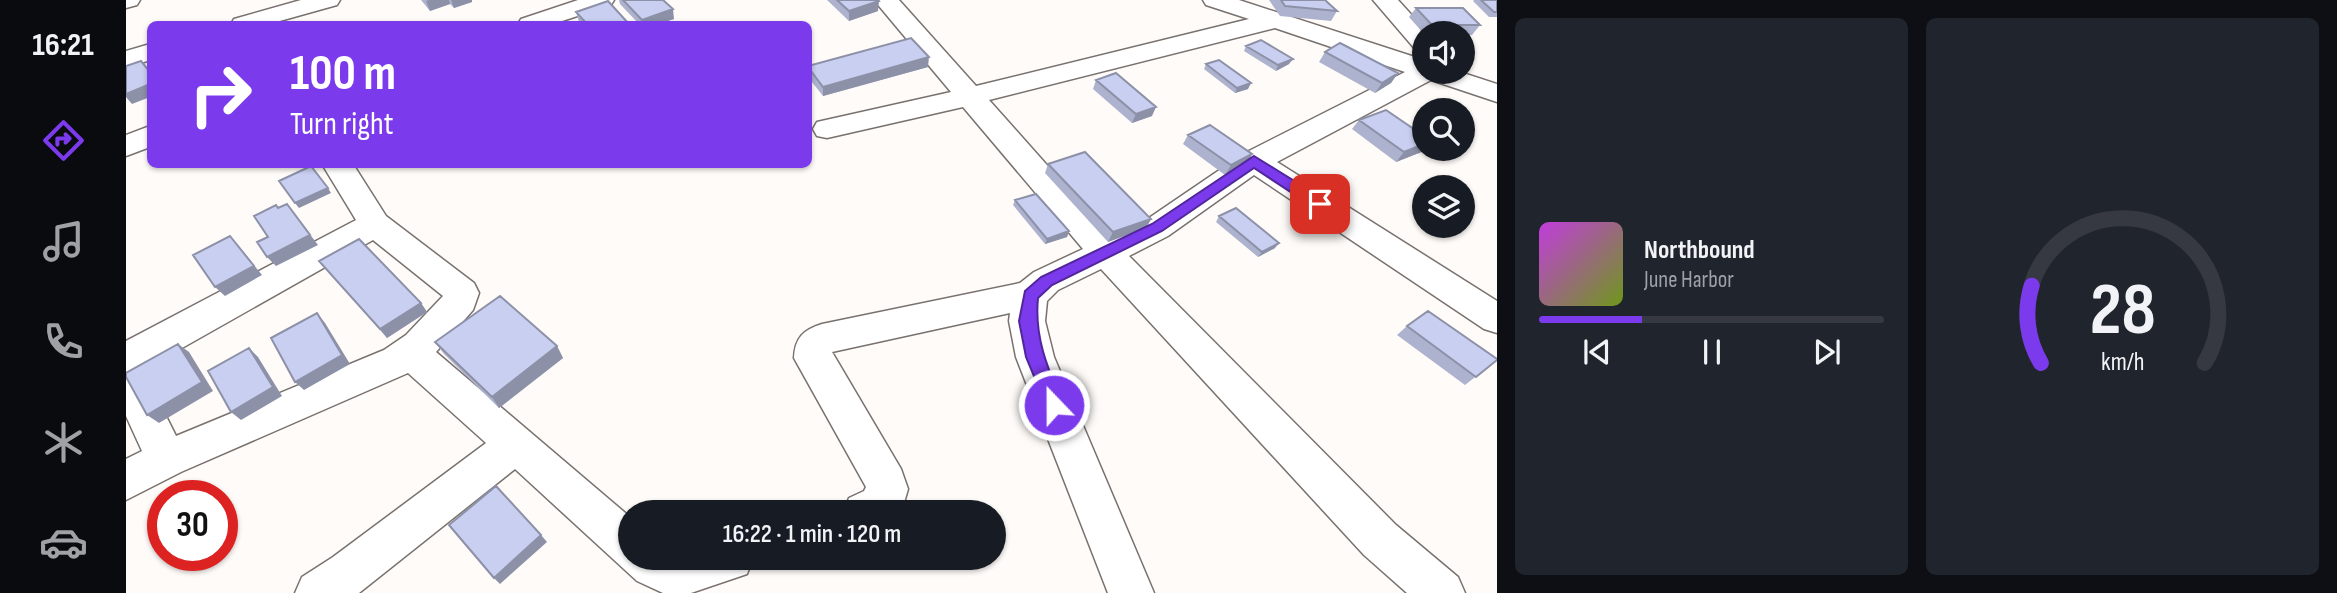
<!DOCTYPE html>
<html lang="en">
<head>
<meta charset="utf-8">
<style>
	:root { --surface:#171b24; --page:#20242c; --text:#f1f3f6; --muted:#9ea1a6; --line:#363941; --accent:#7c3aed }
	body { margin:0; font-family:"Sofia Sans Condensed",sans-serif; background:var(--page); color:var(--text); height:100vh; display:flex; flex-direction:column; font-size:26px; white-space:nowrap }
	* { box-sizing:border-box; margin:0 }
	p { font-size:23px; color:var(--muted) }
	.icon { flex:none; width:38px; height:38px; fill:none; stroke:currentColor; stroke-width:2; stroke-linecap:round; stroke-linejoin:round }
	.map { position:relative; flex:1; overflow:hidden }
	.sheet { display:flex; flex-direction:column; gap:18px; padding:18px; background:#0d0f14; width:840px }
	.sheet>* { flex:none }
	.top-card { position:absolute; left:21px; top:21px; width:665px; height:147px; border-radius:10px; box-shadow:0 2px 5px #0004; background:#7c3aed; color:#fff; overflow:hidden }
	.controls { position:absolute; left:1286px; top:21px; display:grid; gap:14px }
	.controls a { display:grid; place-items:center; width:63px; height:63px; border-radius:50%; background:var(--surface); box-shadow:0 2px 5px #0004; font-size:35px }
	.speed { position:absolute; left:21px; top:480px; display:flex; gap:14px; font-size:35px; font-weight:700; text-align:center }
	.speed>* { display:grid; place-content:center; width:91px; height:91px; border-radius:50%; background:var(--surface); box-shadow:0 2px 5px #0004; line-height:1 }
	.speed .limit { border:10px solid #d22; background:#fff; color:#111 }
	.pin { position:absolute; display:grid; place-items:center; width:60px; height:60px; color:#fff; margin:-30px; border-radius:14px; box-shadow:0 4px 10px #0006 }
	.me { position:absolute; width:77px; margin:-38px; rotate:338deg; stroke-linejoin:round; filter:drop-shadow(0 0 5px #0008) }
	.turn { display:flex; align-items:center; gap:24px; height:147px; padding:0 28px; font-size:32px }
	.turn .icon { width:91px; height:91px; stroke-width:2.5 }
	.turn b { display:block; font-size:49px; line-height:60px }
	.sheet .card { flex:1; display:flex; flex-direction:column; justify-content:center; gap:10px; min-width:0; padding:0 24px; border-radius:10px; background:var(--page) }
	.sheet .dial { align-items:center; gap:0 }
	.dial svg { height:182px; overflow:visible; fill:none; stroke:var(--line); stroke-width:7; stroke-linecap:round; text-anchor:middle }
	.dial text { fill:var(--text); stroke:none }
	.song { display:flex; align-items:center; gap:21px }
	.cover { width:84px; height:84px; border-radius:10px; background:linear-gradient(135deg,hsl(290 70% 55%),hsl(80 70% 35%)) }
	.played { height:7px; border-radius:4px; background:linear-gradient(90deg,var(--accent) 30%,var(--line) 30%) }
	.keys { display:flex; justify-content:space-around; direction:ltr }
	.sheet .tiles { flex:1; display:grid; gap:18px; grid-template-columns:repeat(2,1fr) }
	.trip { position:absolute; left:492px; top:500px; width:388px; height:70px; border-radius:35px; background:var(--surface); box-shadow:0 2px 5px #0004; font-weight:600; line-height:70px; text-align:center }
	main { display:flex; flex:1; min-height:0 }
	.tab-bar { display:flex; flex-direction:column; width:126px; justify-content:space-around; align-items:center; background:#090b0e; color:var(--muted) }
	.tab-bar .icon { width:49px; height:49px }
	.tab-bar .selected { color:var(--accent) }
	.tab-bar b { font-size:32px; color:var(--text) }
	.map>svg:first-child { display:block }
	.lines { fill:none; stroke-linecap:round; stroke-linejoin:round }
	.minor-casing { stroke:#79716d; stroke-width:3 }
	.minor { fill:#fff; fill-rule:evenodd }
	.wall { fill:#adb2ce }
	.shaded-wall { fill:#8d91a8 }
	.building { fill:#c9cff0; stroke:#8d91a8; stroke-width:2 }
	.route { fill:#7c3aed; stroke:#51269a; stroke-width:2 }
</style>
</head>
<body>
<main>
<nav class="tab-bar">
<b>16:21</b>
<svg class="icon selected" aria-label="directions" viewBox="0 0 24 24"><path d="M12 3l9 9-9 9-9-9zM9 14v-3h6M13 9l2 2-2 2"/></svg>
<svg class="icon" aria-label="music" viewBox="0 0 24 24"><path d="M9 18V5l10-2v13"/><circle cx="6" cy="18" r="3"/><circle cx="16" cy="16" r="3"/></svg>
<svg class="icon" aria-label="phone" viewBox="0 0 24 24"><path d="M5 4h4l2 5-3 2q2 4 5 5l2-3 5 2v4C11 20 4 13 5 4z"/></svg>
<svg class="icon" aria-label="climate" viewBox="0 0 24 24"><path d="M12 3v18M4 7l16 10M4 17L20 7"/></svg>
<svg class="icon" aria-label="car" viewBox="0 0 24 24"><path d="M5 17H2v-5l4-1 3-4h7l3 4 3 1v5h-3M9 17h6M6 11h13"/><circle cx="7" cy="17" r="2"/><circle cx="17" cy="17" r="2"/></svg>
</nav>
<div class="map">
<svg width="1371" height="593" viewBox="0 0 1371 593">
	<rect width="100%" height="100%" fill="#fefbf8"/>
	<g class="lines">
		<defs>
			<path id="minor" d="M0,0H14L11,5L0,8Z
				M175,0H214L211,5L143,24H105L108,19Z
				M452,0H488L485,5L427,24H392L395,19Z
				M748,0H773L850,86L1123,19L1080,5L1077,0H1113L1298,60V72H1334L1371,84V102L1305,80L1151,162L1371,301V333L1358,329L1128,175L1042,236L1003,256L1270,525L1332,577L1339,593H1281L1238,555L975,269L932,290L921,301L919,321L928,357L1028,593H982L890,357L883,321L884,313L706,352L775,469L782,489L775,513H717L723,498L738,491L740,487L668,358C669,338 677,330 696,324L894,283L908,272L957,249L837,107L701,138L691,136L687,129L691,122L825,92ZM1149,28L1279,72L1117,154L1020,220L984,236L863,100Z
				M1247,0H1272L1302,33H1298V52L1289,49Z
				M24,44V60L0,68V51Z
				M24,126V147L0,156V135Z
				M196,164H227L260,216L348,283L353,293L347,310L310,352L504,517V558H627L621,574L565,593H537L511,581L389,469L233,593H169L176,577L207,557L360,443L282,373L55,472L0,500V459L16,451L0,416V341L230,220ZM247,240L317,296L280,335L258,350L50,436L17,370Z"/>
		</defs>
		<use href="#minor" class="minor-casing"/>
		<use href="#minor" class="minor"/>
	</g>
	<path class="wall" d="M295,0H346V2L328,8L324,4L304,11Z
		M493,0H537L548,19L532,24H513L494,4Z
		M701,0H752V11L723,21Z
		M1143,0H1199L1211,11L1205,21L1154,16Z
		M1348,0H1371V17H1363L1347,1Z
		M1290,8L1354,25L1346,35H1337V33L1298,34L1283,17Z
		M450,12L503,24H455L453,22Z
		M1120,46L1163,64L1150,71L1118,51Z
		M1199,52L1272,73L1265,83L1249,93L1193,62Z
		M1080,64L1122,89L1109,93L1078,69Z
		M682,66L802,67L697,96L682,77Z
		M970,80L1026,116L1006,123L967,89Z
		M1233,120L1298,151L1270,162L1226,129Z
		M1062,135L1126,154L1121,164L1099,175L1057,144Z
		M922,164L1025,219L1020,228L982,242L919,173Z
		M889,200L943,231L941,237L919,244L887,205Z
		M1093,216L1149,248L1132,257L1090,222Z
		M193,261L295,303L301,312L261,338Z
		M1281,326L1371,360L1339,385L1271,335Z
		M309,342L431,346L437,358L373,408L318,354Z"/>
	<path class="shaded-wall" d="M303,0H323L324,4L304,11L300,1Z
		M325,0H346V2L328,8Z
		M753,1L752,11L723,21V11Z
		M547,9L548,19L532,24H516V20Z
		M803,57L802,67L697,96V87Z
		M1167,59L1163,64L1150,71L1152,65Z
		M1272,73L1265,83L1249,93L1256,83Z
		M1125,83L1122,89L1109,93L1111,88Z
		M24,84V97L6,104L0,97V94Z
		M1030,107L1026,116L1006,123L1010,114Z
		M1298,144V149H1300L1298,151L1270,162L1278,152Z
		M1126,154L1121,164L1099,175L1105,165Z
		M202,188L205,193L173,208L169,203Z
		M161,204L192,245L150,266L141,257Z
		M1025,219L1020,228L982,242L987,232Z
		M943,231L941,237L919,244L921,239Z
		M104,236L136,275L99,296L89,287Z
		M1153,243L1149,248L1132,257L1136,252Z
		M295,303L301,312L261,338L254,329Z
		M191,313L199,323L224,364L178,390L169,382Z
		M52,344L63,352L87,391L33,423L21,415Z
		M431,346L437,358L373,408L366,397Z
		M123,348L132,357L156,396L115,420L105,412Z
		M415,535L421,542L374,584L368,578Z"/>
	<path class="building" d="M497,0H537L547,9L516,20Z
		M711,0H752L753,1L723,11Z
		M1155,0H1199L1211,11L1159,6Z
		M1355,0H1371V12H1368Z
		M482,1L503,24H461L450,12Z
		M1290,8H1337L1354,25H1306Z
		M785,38L803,57L697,87L682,67V66Z
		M1135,40L1167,59L1152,65L1120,46Z
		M1214,43L1272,73L1256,83L1199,52Z
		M1093,60L1125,83L1111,88L1080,64Z
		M15,61L24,72V84L0,94V66Z
		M990,73L1030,107L1010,114L970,80Z
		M1260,110L1298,136V144L1278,152L1233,120Z
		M1084,125L1126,154L1105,165L1062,135Z
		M959,152L1025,219L987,232L922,164Z
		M185,166L202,188L169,203L153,181Z
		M910,194L943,231L921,239L889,200Z
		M161,204L184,235L141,257L131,242L142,237L128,216L150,205L152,208Z
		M1110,208L1153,243L1136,252L1093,216Z
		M104,236L128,266L89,287L67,255Z
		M233,239L295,303L254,329L193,261Z
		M374,296L431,346L366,397L309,342Z
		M1302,311L1371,359V360L1350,377L1281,326Z
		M191,313L216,355L169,382L145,338Z
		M52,344L76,382L21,415L0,377V373Z
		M123,348L147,387L105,412L82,371Z
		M370,486L415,535L368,578L323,525Z"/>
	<path class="route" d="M1128,156L1199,200L1202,204L1199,208H1189L1128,168L1036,231L926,285L912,298C908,337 922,369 937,405L934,410L928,413L922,410L900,357L893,321L899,291L915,277L1026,224Z"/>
</svg>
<div class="controls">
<a><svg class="icon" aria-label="sound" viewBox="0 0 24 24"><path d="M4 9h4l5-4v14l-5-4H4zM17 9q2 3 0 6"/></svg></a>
<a><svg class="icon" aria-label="search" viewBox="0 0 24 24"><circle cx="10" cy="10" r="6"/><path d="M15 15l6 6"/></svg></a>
<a><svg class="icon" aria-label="layers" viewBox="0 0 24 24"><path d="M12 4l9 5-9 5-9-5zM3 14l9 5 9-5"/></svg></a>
</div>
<div class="speed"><div class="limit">30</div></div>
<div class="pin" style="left:1194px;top:204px;background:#d93025"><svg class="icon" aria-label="arrive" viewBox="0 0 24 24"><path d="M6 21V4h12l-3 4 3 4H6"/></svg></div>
<svg class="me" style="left:928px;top:405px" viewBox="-20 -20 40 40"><circle r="17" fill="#7c3aed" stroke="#fff" stroke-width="3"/><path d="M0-11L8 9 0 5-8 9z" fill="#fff"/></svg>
<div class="trip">16:22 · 1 min · 120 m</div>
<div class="top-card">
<div class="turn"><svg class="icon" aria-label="right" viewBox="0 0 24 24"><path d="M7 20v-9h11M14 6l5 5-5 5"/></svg><div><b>100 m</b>Turn right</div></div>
</div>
</div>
<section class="sheet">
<div class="tiles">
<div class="card">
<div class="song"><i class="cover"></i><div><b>Northbound</b><p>June Harbor</p></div></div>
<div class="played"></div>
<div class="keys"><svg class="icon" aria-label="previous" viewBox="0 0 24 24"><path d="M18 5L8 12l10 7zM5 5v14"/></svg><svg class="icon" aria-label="pause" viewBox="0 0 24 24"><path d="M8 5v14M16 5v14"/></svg><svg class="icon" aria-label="next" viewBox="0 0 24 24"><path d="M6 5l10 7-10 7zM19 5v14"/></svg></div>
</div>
<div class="card dial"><svg viewBox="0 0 100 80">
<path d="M14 69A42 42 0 1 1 86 69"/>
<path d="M14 69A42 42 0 0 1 10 35" stroke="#7c3aed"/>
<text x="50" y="56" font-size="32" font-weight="700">28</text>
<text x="50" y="72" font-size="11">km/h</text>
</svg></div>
</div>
</section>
</main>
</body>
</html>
